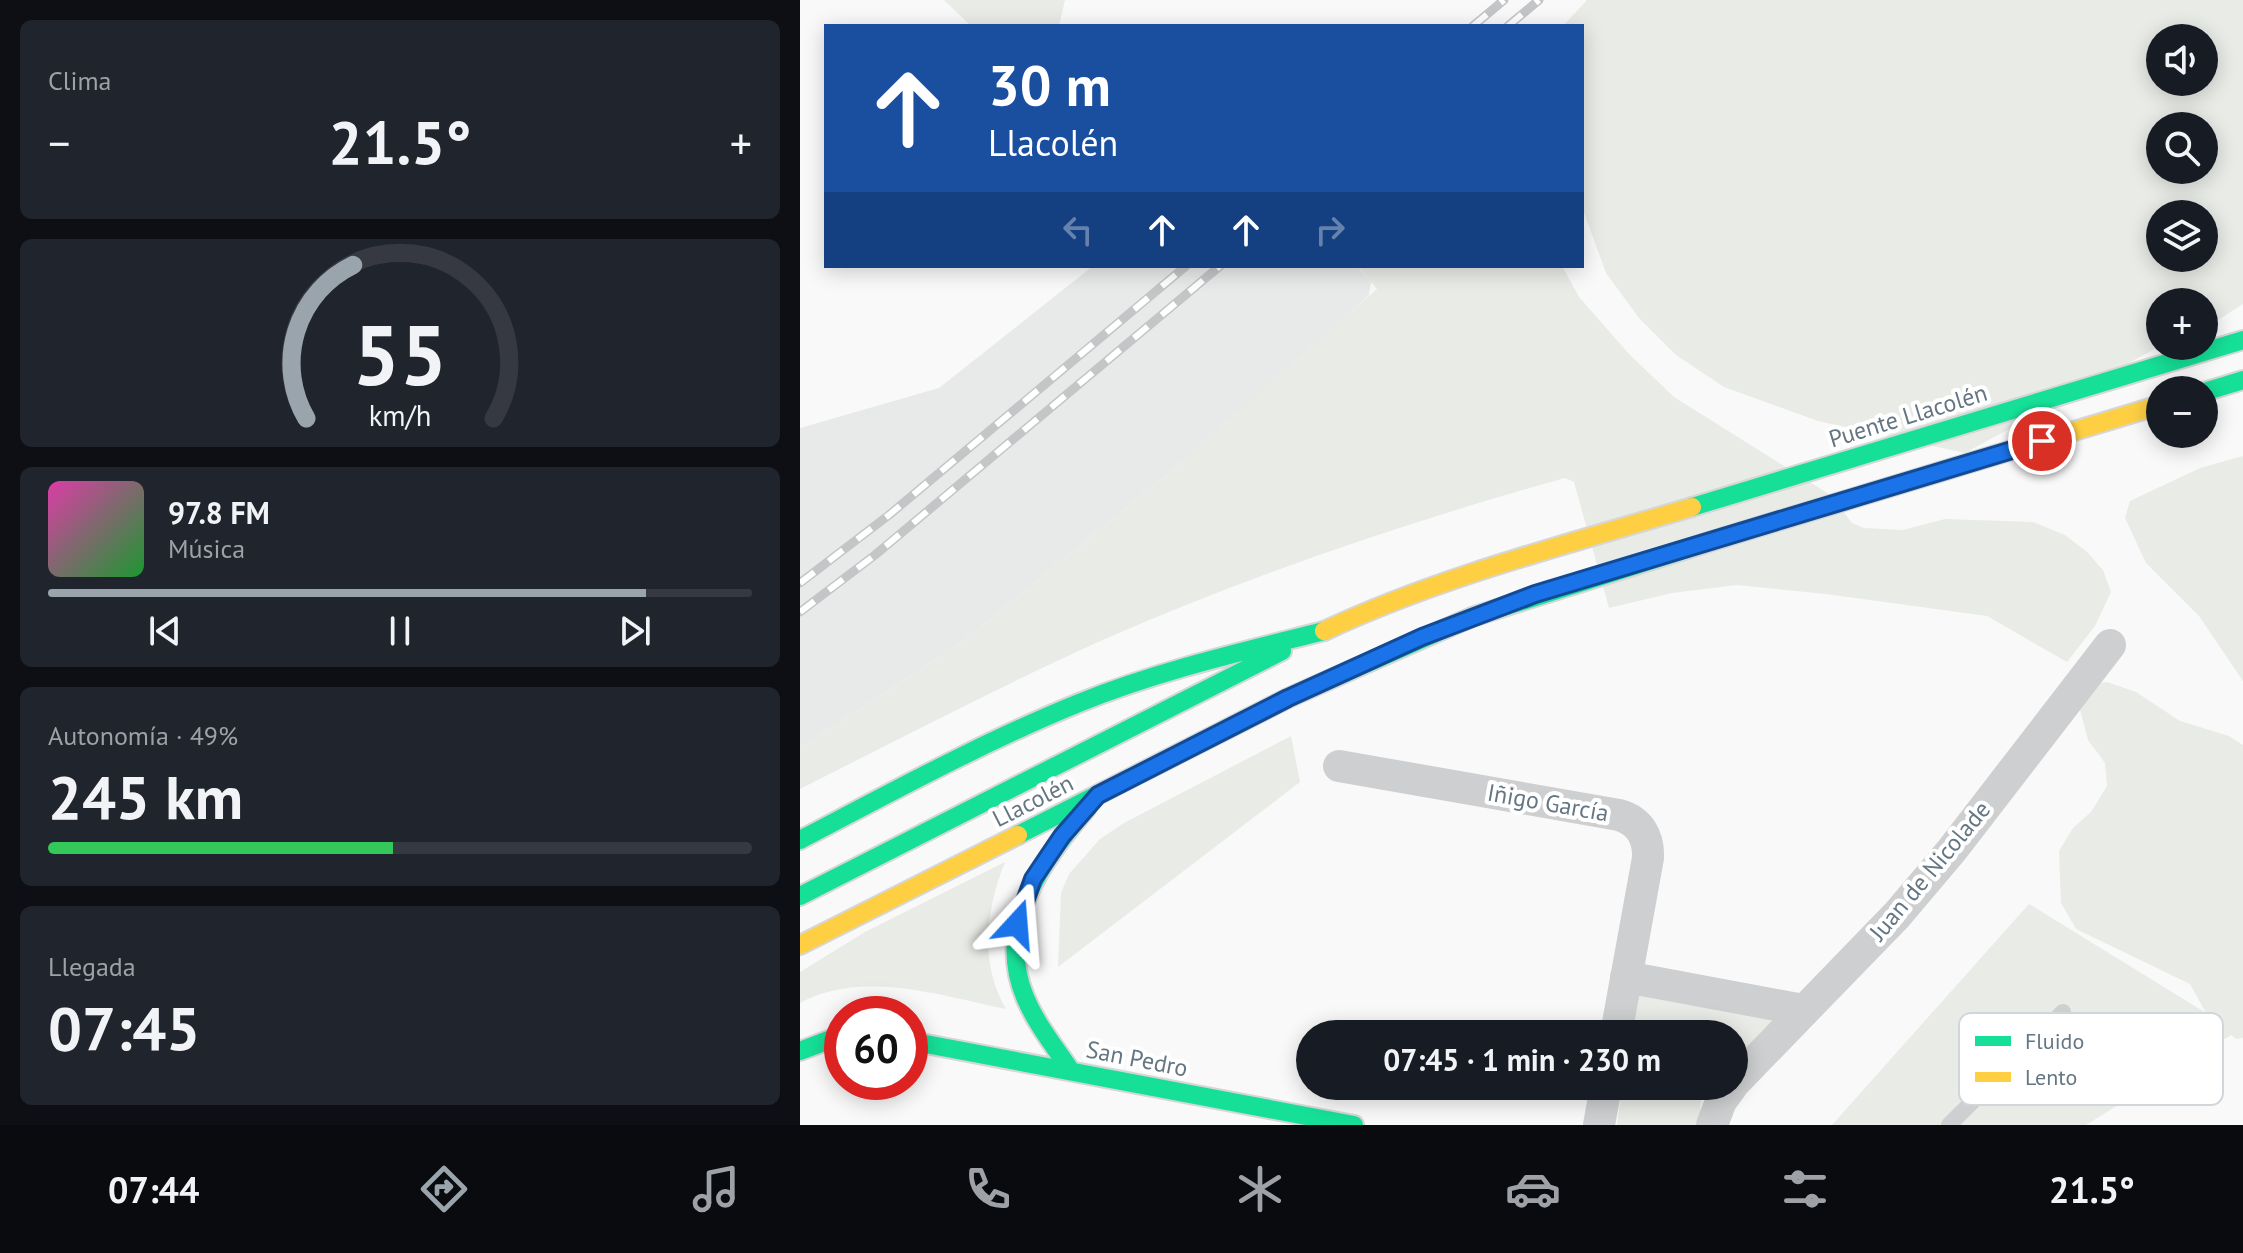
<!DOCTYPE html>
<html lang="es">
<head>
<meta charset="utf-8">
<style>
	:root { --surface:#171b24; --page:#20242c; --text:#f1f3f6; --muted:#9ea1a6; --line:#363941; --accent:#99a4ac }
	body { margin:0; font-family:"PT Sans",sans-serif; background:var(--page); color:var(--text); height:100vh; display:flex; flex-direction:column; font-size:30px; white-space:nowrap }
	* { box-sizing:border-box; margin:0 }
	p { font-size:26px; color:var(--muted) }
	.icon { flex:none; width:44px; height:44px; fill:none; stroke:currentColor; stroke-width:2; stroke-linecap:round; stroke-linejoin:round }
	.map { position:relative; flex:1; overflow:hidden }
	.side { display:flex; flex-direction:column; gap:20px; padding:20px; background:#0d0f14; width:800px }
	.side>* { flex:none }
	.hud { position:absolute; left:24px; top:24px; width:760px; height:244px; border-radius:0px; box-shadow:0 4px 20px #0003; background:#1a4fa0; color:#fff; overflow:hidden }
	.tools { position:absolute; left:1346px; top:24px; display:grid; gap:16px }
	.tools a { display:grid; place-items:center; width:72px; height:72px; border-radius:50%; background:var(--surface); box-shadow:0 4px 20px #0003; font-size:40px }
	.speed { position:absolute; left:24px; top:996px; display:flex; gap:16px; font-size:40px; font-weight:700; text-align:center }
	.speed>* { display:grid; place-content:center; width:104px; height:104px; border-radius:50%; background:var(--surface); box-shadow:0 4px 20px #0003; line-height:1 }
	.speed .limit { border:12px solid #d22; background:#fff; color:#111 }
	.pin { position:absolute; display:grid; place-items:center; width:68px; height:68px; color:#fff; margin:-34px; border:4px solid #fff; border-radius:50%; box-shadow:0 2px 8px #0007 }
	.me { position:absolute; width:88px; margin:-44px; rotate:19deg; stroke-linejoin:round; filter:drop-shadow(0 0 6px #0008) }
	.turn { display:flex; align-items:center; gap:28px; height:168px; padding:0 32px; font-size:36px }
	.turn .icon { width:104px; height:104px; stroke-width:2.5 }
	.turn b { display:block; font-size:56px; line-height:68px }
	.lanes { display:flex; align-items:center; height:76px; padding:0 32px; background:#0003; justify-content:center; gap:40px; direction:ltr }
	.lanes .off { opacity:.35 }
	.big { font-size:60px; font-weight:800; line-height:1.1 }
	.side .tile { flex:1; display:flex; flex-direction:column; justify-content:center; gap:12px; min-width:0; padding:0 28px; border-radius:12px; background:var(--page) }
	.side .dial { align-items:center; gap:0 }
	.dial svg { height:208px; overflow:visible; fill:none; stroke:var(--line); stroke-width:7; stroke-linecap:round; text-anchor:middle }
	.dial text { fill:var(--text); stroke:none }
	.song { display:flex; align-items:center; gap:24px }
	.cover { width:96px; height:96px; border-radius:12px; background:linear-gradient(135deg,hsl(320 70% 55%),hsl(130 70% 35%)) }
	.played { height:8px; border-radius:4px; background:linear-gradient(90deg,var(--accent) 85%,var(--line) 85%) }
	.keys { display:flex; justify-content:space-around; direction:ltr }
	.heat { display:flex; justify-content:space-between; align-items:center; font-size:44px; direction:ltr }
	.charge { height:12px; border-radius:6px; background:linear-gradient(90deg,#34c759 49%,var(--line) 0) }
	.trip { position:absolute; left:496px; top:1020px; width:452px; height:80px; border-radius:40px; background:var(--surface); box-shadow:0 4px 20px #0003; font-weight:800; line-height:80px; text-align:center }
	.dock { display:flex; height:128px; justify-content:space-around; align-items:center; background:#090b0e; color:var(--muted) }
	.dock .icon { width:56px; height:56px }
	.dock .active { color:var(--accent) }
	.dock b { font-size:36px; color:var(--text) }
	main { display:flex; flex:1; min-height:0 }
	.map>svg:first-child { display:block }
	.built { fill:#e8e9e9 }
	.green { fill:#e8ebe6; fill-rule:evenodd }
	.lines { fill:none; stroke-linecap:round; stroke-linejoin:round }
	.fast-casing { stroke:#d5d6d7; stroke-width:22 }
	.slow-casing { stroke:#d5d6d7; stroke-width:22 }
	.lane { stroke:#cecfd0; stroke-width:16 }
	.street { stroke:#cecfd0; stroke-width:32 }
	.fast { stroke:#16e098; stroke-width:18 }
	.slow { stroke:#ffcf43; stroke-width:18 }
	.rail-casing { stroke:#c3c5c6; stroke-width:9 }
	.rail { stroke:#fff; stroke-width:6; stroke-dasharray:18; stroke-linecap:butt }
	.route-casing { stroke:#114b97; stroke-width:20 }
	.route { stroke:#1a73e8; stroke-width:14 }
	.labels { text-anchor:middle; stroke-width:8; stroke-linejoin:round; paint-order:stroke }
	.street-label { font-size:24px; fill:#657683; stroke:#fff }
	.key { fill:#fff; stroke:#d1d6da; stroke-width:2 }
	.key-label { font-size:22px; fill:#657683 }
</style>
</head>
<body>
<main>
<section class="side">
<div class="tile"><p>Clima</p>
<div class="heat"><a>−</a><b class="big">21.5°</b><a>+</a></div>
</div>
<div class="tile dial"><svg viewBox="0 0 100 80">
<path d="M14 69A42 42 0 1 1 86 69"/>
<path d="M14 69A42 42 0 0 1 32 10" stroke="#99a4ac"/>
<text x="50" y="56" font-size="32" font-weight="700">55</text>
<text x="50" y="72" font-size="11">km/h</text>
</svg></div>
<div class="tile">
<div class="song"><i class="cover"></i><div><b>97.8 FM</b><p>Música</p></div></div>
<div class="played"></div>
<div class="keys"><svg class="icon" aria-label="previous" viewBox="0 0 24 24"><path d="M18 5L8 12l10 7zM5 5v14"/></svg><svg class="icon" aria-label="pause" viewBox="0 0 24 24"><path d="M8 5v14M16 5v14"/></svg><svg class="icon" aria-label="next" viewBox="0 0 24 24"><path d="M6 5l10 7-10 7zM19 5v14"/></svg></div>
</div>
<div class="tile"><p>Autonomía · 49%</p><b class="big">245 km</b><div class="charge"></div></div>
<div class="tile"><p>Llegada</p><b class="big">07:45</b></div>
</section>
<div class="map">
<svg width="1443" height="1125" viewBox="0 0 1443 1125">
	<rect width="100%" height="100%" fill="#f9f9f9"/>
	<path class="built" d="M293,266H557L571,282L569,295L377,466L162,642L0,748V428L139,388Z"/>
	<path class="green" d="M144,0H265L259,26H171Z
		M787,0H1443V304L1404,329V302H1360V346L1165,453L1018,421L924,387L876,355L839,318L806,273L782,207V26H763ZM1360,38H1404V82H1360ZM1360,126H1404V170H1360ZM1360,214H1404V258H1360Z
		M558,266H762L779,297L829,354L874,397L1032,496L1052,523L1064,528L1103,530L1145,519L1233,522L1265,535L1287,552L1303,570L1311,592L1295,626L1267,662L1187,616L1026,594L937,585L872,593L809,608L774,482L765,478C607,522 448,576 298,642C197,688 99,739 0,789V748L162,642L377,466L524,334L577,289Z
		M1443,456V681L1399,616L1346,563L1325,518L1330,501L1400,468Z
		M1307,682L1336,692L1380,721L1429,736L1443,745V1038L1436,1039L1431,1035L1286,1125H1032L1229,904L1406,1013L1390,984L1276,929L1261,903L1259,851L1273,828L1291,812L1307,786L1305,763L1288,740L1279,706L1287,685Z
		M491,736L500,782L258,967L261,893L269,874L300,839L324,823Z
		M205,862C186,909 179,963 206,1009C142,996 62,969 0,1003V972L65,932Z
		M835,993L979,1021L934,1059V1034H829Z
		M822,1086H902L899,1125H817Z"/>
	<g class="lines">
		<defs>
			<path id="fast" d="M1404,392L1443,380
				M892,507L1443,340
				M218,835L488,698L672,617L925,537
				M0,840C92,792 183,742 279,703C358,671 441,652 524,631
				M0,896L482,651
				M110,1041L554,1125
				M0,1051L42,1035
				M271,1071C255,1047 236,1024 225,997C195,925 241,862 286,809"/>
			<path id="slow" d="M925,537L1360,405
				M524,631C641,576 769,544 892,507
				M0,945L218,835"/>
		</defs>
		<use href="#fast" class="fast-casing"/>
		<use href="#slow" class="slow-casing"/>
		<path class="lane" d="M1149,1125L1263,1012"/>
		<path class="street" d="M539,766L819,815C840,821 849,837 848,858L816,1034
			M826,977L1003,1010
			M934,1083L1097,915L1152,850L1310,645
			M799,1125L806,1086
			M912,1125L921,1101L932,1086"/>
		<use href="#fast" class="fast"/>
		<use href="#slow" class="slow"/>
		<defs>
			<path id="rail" d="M673,26L704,0
				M708,26L739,0
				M0,583L89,515L386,266
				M0,612L75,555L420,266"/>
		</defs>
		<use href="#rail" class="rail-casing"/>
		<use href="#rail" class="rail"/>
	</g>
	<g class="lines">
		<defs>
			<path id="route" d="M217,924L233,879L262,836L298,795L488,698L622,637L735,594L1242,441"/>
		</defs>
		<use href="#route" class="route-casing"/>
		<use href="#route" class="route"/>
	</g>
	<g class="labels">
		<g class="street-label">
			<text transform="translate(1108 416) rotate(-17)" y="8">Puente Llacolén</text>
			<text transform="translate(233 801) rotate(-27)" y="8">Llacolén</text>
			<text transform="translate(748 803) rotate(10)" y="8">Iñigo García</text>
			<text transform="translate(1130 871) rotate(-50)" y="8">Juan de Nicolade</text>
			<text transform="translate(337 1059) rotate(11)" y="8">San Pedro</text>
		</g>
	</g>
	<rect x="1159" y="1013" width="264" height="92" rx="12" class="key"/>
	<rect x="1175" y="1036" width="36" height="10" fill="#16e098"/>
	<rect x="1175" y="1072" width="36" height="10" fill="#ffcf43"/>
	<g class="key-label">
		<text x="1225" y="1049">Fluido</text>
		<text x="1225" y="1085">Lento</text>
	</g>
</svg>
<div class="tools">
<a><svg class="icon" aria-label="sound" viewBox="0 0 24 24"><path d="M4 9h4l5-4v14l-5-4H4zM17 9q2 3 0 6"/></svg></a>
<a><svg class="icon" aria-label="search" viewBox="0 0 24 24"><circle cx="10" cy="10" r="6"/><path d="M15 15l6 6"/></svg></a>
<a><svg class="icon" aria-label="layers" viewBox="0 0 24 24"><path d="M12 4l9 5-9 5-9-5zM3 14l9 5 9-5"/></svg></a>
<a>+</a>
<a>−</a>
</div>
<div class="speed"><div class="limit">60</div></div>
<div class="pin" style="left:1242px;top:441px;background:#d93025"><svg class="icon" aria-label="arrive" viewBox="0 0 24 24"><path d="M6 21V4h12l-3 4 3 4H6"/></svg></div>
<svg class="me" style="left:217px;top:924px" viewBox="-20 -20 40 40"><path d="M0-17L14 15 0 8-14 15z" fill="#1a73e8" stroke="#fff" stroke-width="4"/></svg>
<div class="trip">07:45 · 1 min · 230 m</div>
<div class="hud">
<div class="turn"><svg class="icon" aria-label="ahead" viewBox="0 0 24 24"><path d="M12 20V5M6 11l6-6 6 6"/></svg><div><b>30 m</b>Llacolén</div></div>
<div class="lanes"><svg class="icon off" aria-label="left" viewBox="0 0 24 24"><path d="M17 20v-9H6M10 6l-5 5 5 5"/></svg><svg class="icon" aria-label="ahead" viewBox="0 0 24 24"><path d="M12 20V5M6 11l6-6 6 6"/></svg><svg class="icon" aria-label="ahead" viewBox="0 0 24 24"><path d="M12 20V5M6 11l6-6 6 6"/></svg><svg class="icon off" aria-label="right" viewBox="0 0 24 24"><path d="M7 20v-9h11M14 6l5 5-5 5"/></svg></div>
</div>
</div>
</main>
<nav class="dock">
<b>07:44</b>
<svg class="icon active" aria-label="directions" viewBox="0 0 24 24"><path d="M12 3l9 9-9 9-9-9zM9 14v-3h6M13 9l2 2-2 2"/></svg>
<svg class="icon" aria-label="music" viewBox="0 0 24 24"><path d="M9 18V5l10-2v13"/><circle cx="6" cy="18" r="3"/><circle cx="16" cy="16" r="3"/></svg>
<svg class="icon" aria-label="phone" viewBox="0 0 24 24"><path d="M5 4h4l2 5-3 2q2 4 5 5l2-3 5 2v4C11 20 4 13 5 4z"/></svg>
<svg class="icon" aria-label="climate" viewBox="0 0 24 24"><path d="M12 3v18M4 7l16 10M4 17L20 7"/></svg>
<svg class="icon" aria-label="car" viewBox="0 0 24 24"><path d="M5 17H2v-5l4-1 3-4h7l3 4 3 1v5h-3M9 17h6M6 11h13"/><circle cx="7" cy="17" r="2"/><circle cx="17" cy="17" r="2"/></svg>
<svg class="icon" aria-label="filters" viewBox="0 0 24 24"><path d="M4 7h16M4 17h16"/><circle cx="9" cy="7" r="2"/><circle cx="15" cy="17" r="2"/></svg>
<b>21.5°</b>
</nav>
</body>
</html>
